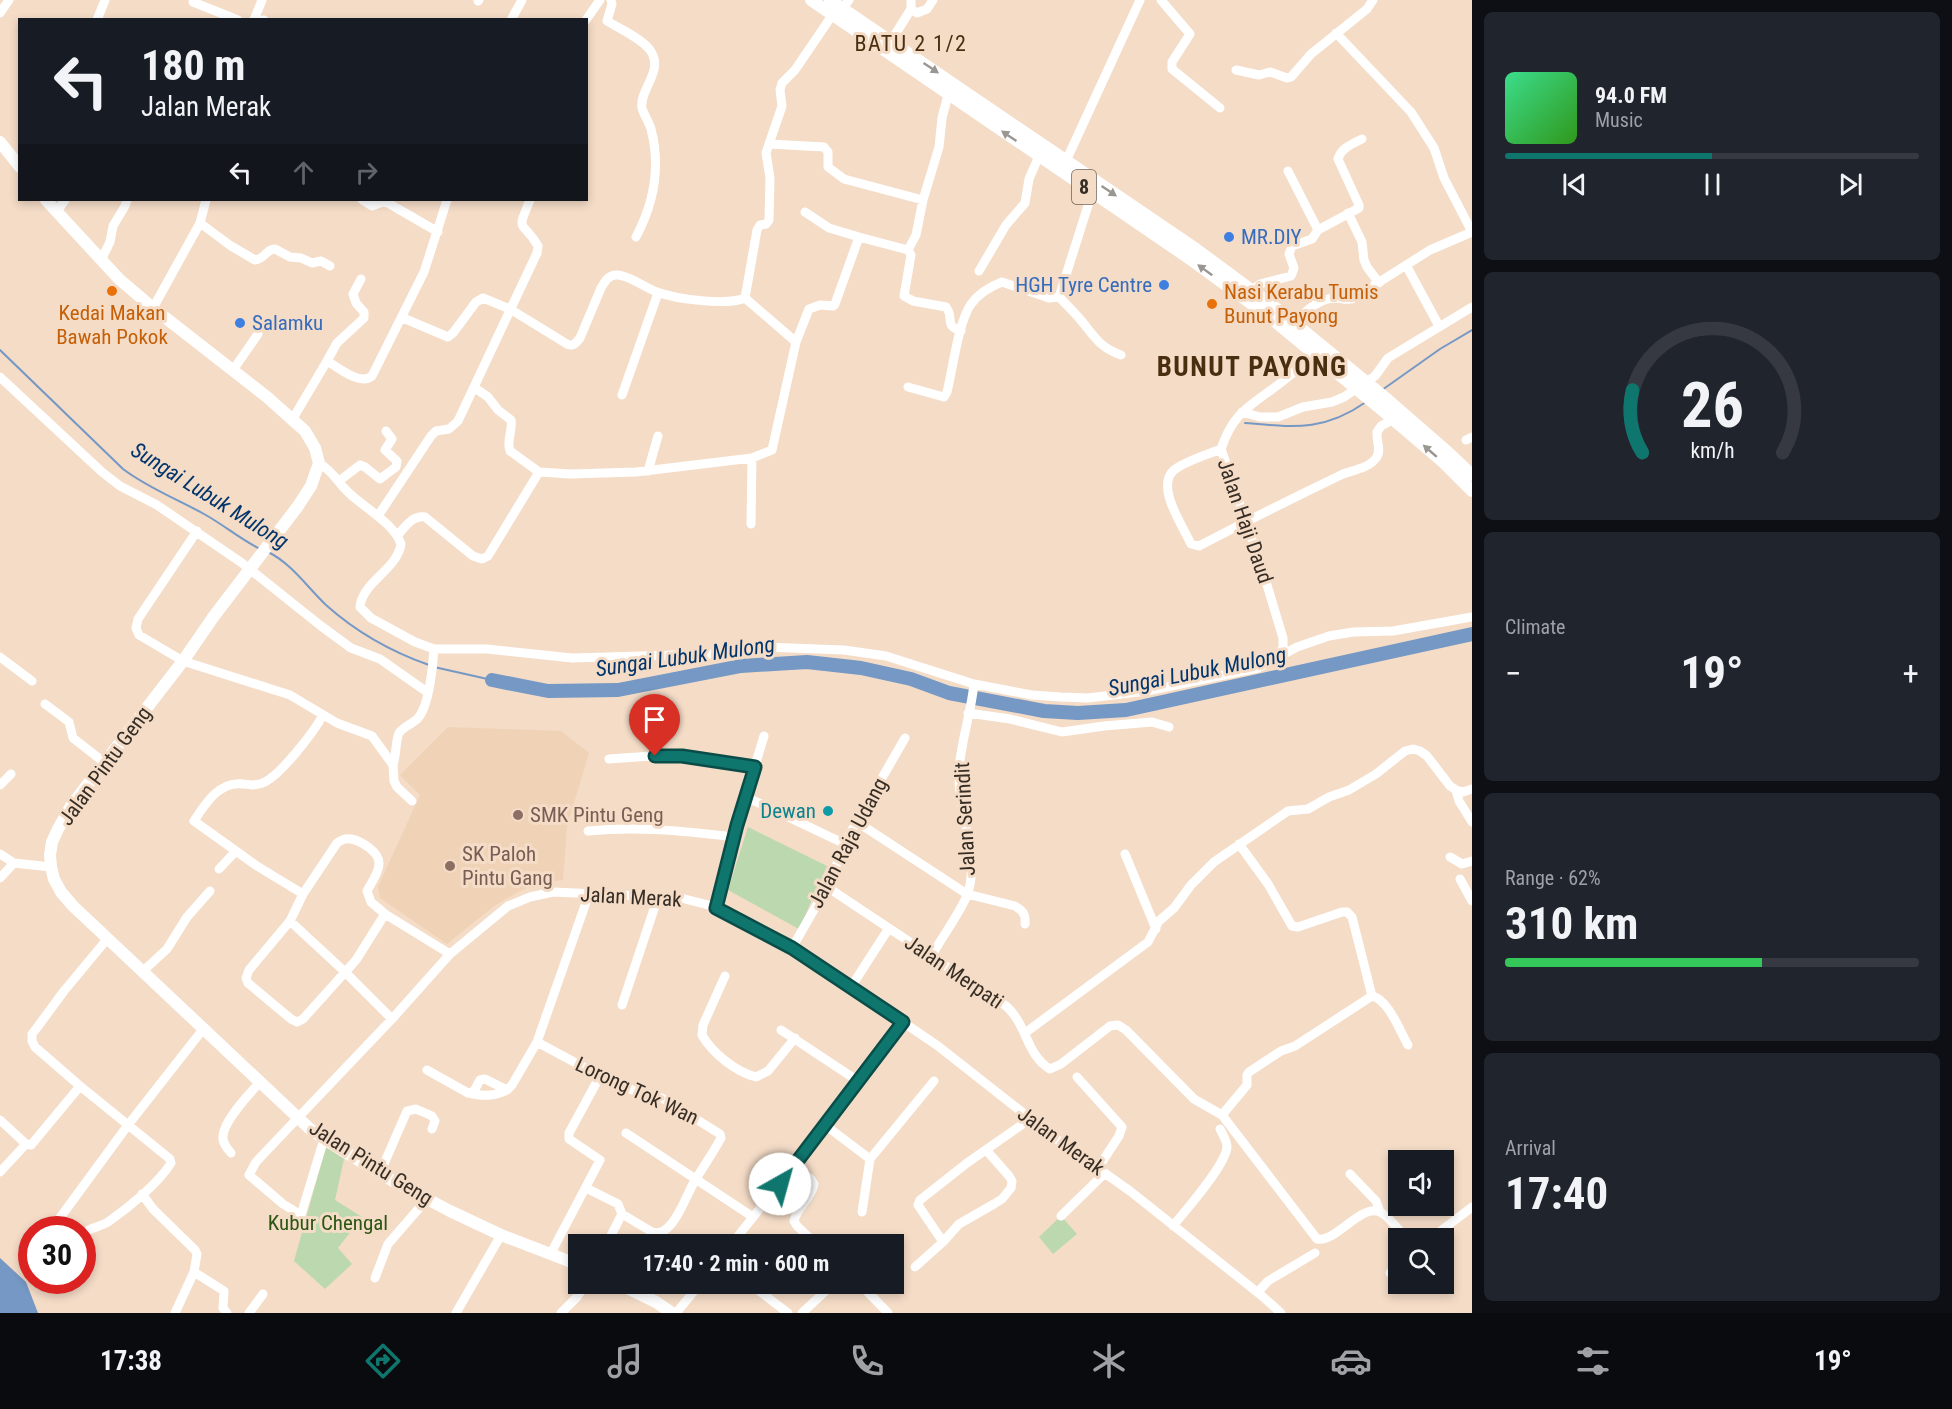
<!DOCTYPE html>
<html lang="en">
<head>
<meta charset="utf-8">
<style>
	:root { --surface:#171b24; --page:#20242c; --text:#f1f3f6; --muted:#9ea1a6; --line:#363941; --accent:#0f766e }
	body { margin:0; font-family:"Roboto Condensed",sans-serif; background:var(--page); color:var(--text); height:100vh; display:flex; flex-direction:column; font-size:22px; white-space:nowrap }
	* { box-sizing:border-box; margin:0 }
	p { font-size:20px; color:var(--muted) }
	.icon { flex:none; width:33px; height:33px; fill:none; stroke:currentColor; stroke-width:2; stroke-linecap:round; stroke-linejoin:round }
	.map { position:relative; flex:1; overflow:hidden }
	.sheet { display:flex; flex-direction:column; gap:12px; padding:12px; background:#0d0f14; width:480px }
	.sheet>* { flex:none }
	.top-card { position:absolute; left:18px; top:18px; width:570px; height:183px; border-radius:0px; box-shadow:0 3px 9px #0003; background:#171b24; color:var(--text); overflow:hidden }
	.controls { position:absolute; left:1388px; top:1150px; display:grid; gap:12px }
	.controls a { display:grid; place-items:center; width:66px; height:66px; border-radius:0px; background:var(--surface); box-shadow:0 3px 9px #0003; font-size:30px }
	.speed { position:absolute; left:18px; top:1216px; display:flex; gap:12px; font-size:30px; font-weight:700; text-align:center }
	.speed>* { display:grid; place-content:center; width:78px; height:78px; border-radius:50%; background:var(--surface); box-shadow:0 3px 9px #0003; line-height:1 }
	.speed .limit { border:9px solid #d22; background:#fff; color:#111 }
	.pin { position:absolute; display:grid; place-items:center; width:51px; height:51px; color:#fff; margin:-62px -26px; border-radius:50% 50% 50% 0; rotate:-45deg; box-shadow:0 0 6px #0007 }
	.pin .icon { rotate:45deg }
	.me { position:absolute; width:66px; margin:-33px; rotate:38deg; stroke-linejoin:round; filter:drop-shadow(0 0 4px #0008) }
	.turn { display:flex; align-items:center; gap:21px; height:126px; padding:0 24px; font-size:27px }
	.turn .icon { width:78px; height:78px; stroke-width:2.5 }
	.turn b { display:block; font-size:42px; line-height:51px }
	.lanes { display:flex; align-items:center; height:57px; padding:0 24px; background:#0003; justify-content:center; gap:30px; direction:ltr }
	.lanes .off { opacity:.35 }
	.big { font-size:45px; font-weight:700; line-height:1.1 }
	.sheet .tile { flex:1; display:flex; flex-direction:column; justify-content:center; gap:9px; min-width:0; padding:0 21px; border-radius:9px; background:var(--page) }
	.sheet .dial { align-items:center; gap:0 }
	.dial svg { height:156px; overflow:visible; fill:none; stroke:var(--line); stroke-width:7; stroke-linecap:round; text-anchor:middle }
	.dial text { fill:var(--text); stroke:none }
	.song { display:flex; align-items:center; gap:18px }
	.cover { width:72px; height:72px; border-radius:9px; background:linear-gradient(135deg,hsl(150 70% 55%),hsl(110 70% 35%)) }
	.played { height:6px; border-radius:3px; background:linear-gradient(90deg,var(--accent) 50%,var(--line) 50%) }
	.keys { display:flex; justify-content:space-around; direction:ltr }
	.heat { display:flex; justify-content:space-between; align-items:center; font-size:33px; direction:ltr }
	.charge { height:9px; border-radius:4px; background:linear-gradient(90deg,#34c759 62%,var(--line) 0) }
	.trip { position:absolute; left:568px; top:1234px; width:336px; height:60px; border-radius:0px; background:var(--surface); box-shadow:0 3px 9px #0003; font-weight:700; line-height:60px; text-align:center }
	.dock { display:flex; height:96px; justify-content:space-around; align-items:center; background:#090b0e; color:var(--muted) }
	.dock .icon { width:42px; height:42px }
	.dock .current { color:var(--accent) }
	.dock b { font-size:27px; color:var(--text) }
	main { display:flex; flex:1; min-height:0 }
	.map>svg:first-child { display:block }
	.built { fill:#f0d2b7 }
	.green { fill:#bbd8af }
	.water { fill:#7598c4 }
	.lines { fill:none; stroke-linecap:round; stroke-linejoin:round }
	.stream { stroke:#7598c4; stroke-width:2 }
	.river { stroke:#7598c4; stroke-width:14 }
	.minor { stroke:#fff; stroke-width:9 }
	.major { stroke:#fff; stroke-width:12 }
	.oneway { fill:#9a9692 }
	.route-casing { stroke:#0a4d48; stroke-width:15 }
	.route { stroke:#0f766e; stroke-width:10 }
	.shop-dot { fill:#3f7fe0; stroke:#f4dcc7; stroke-width:2 }
	.food-dot { fill:#e8710a; stroke:#f4dcc7; stroke-width:2 }
	.culture-dot { fill:#0f9aa8; stroke:#f4dcc7; stroke-width:2 }
	.education-dot { fill:#8d6e63; stroke:#f4dcc7; stroke-width:2 }
	.labels { text-anchor:middle; stroke-width:6; stroke-linejoin:round; paint-order:stroke }
	.shield { fill:#f4dcc7; stroke:#6f6256; stroke-width:1.5 }
	.shield-label { font-size:20px; font-weight:bold; fill:#362d25 }
	.shop-label { font-size:21px; fill:#366cbe; stroke:#f4dcc7; text-anchor:start }
	.food-label { font-size:21px; fill:#c56008; stroke:#f4dcc7; text-anchor:start }
	.street-label { font-size:21px; fill:#362d25; stroke:#f4dcc7 }
	.culture-label { font-size:21px; fill:#0d838f; stroke:#f4dcc7; text-anchor:end }
	.education-label { font-size:21px; fill:#785e54; stroke:#f4dcc7; text-anchor:start }
	.park-label { font-size:21px; fill:#2b5614; stroke:#f4dcc7 }
	.neighbourhood-label { font-size:22px; letter-spacing:1.5px; fill:#492e0f; stroke:#f4dcc7 }
	.water-label { font-size:22px; font-style:italic; fill:#02356b; stroke:#f4dcc7 }
	.district-label { font-size:27px; font-weight:bold; letter-spacing:1.5px; fill:#492e0f; stroke:#f4dcc7 }
</style>
</head>
<body>
<main>
<div class="map">
<svg width="1472" height="1313" viewBox="0 0 1472 1313">
	<rect width="100%" height="100%" fill="#f4dcc7"/>
	<path class="built" d="M448,727L561,731L589,753L567,826L563,880L538,883L516,893L494,906L447,944L380,898L378,887L420,795L400,775Z"/>
	<path class="green" d="M748,827L827,866L799,929L728,890Z
		M326,1147L344,1159L335,1200L362,1217L338,1248L352,1264L325,1289L294,1261Z
		M1061,1216L1077,1234L1053,1254L1039,1237Z"/>
	<path class="water" d="M0,1258L26,1282L38,1313H0Z"/>
	<g class="lines">
		<path class="stream" d="M0,350L123,469C148,488 177,499 204,514C224,525 240,539 260,549
			M1382,390L1440,349L1472,330
			M1245,423C1294,427 1323,432 1366,402
			M268,552C291,563 308,588 326,605C355,631 392,652 429,665
			M434,667L492,680"/>
		<path class="river" d="M492,680L548,691L618,690L741,666L807,662L861,668L911,679L949,693L1044,711L1078,713L1126,710L1472,634"/>
		<path class="minor" d="M194,0L193,2L238,20
			M611,0L612,4L607,21C620,29 641,38 650,50C665,71 639,89 642,108C644,115 649,122 651,129C661,167 654,203 636,237
			M911,0V9L917,13L927,9L933,0
			M1161,0L1190,34L1172,62V69L1220,108
			M478,1L479,0
			M843,8L849,0
			M0,13L9,0
			M97,20L105,0
			M254,20L262,0
			M263,20H264
			M511,20L522,0
			M586,20L600,0
			M1336,33L1411,112L1434,148L1444,178L1472,232
			M891,41L911,9
			M1236,70L1259,75L1270,72L1287,78L1291,77L1311,54L1367,9L1373,0
			M769,144L824,147L828,152V167L844,179L923,200
			M1066,161L1140,0
			M1288,171L1318,230
			M362,200L372,206L382,202L388,203L438,232
			M57,211L65,200
			M805,212L829,228L859,237
			M1348,213L1362,242L1364,260L1367,267L1379,283
			M200,223L231,246L255,260C265,259 266,249 275,249L290,257L301,258L312,263L321,261L330,266
			M908,250L916,235L923,200L939,147L942,118L948,95
			M101,260L110,242L113,226L125,206L127,200
			M1406,265L1439,326
			M979,271L1006,225L1025,203L1029,179L1039,156
			M1252,290L1260,284L1291,276L1294,268L1289,254L1292,246L1312,239L1318,230L1359,208V205L1338,159C1341,148 1352,144 1362,139
			M1059,297C1066,304 1073,311 1079,318C1094,335 1098,347 1121,355
			M745,298L757,230L760,225L766,224L769,220L770,178L766,153L782,106L780,90L782,83L795,70L833,14
			M745,298L796,342
			M153,308L200,223L206,200
			M403,318L448,337L453,333L476,302L483,298L510,309L567,344C573,347 576,343 580,338L601,288C605,281 609,274 618,275C631,276 645,288 657,292C676,299 726,306 745,298
			M1295,323C1305,311 1318,299 1335,298C1343,298 1347,301 1354,298L1430,250L1472,232
			M327,361L337,343L364,318V312L356,303L353,294L361,279
			M233,370L258,334
			M0,377L102,472L120,486L157,505L242,563L321,626L351,648L380,659L427,692
			M908,387L944,397L947,392C953,368 958,323 971,304C979,293 989,287 1002,282L1049,298L1059,297L1092,193
			M475,388L488,397L498,410L511,420C513,431 506,440 510,451L539,472
			M622,395L658,293
			M1242,412L1260,417H1278L1303,407L1332,402L1344,397L1375,376L1388,358L1472,307
			M292,420L327,361C339,368 360,386 372,376L424,272L447,200
			M1466,440L1472,437
			M1221,449C1209,454 1182,462 1173,471C1156,488 1183,526 1191,544L1199,546C1247,521 1295,497 1343,474C1354,470 1369,468 1376,458C1382,451 1376,441 1377,432L1381,426L1394,419
			M319,463C336,474 335,480 348,492C363,507 394,523 401,544C397,570 362,582 360,607L371,618L415,642L434,649H487L572,658L711,654L764,647L844,650L886,656L974,684
			M648,471L658,436
			M339,481L360,465L365,467L380,479L396,467L397,461L385,450L392,439L386,431
			M378,516L431,436L436,431L449,429L458,421L537,253L538,246C523,219 515,235 530,200
			M751,524L752,458L772,450L796,342L809,309L820,305L833,306L835,304L859,237L908,250L911,255L904,296L913,301L946,307C955,318 943,325 961,331
			M197,531L138,619L136,628L139,635L183,661L290,695L337,723L372,736L393,765L394,781L397,787L412,801
			M397,536C405,527 412,515 425,517L473,556L482,559L488,556L539,472L570,474L636,472L752,458
			M1279,656L1283,647V638L1264,575L1221,449C1232,416 1245,409 1271,390C1287,379 1301,366 1315,354
			M0,657L32,681
			M45,704L69,722L73,738L105,763
			M968,713L1010,719L1062,732L1104,726L1152,722L1169,727
			M609,759L666,755L755,767
			M393,765C396,757 396,738 399,733C404,726 413,724 418,718C429,706 433,666 434,649
			M0,785L11,774
			M1456,790L1459,801L1472,822
			M746,797L845,844
			M857,822L967,894L1015,906C1023,911 1026,914 1025,924
			M588,831C638,826 684,831 734,837
			M1239,844L1268,884L1292,926L1298,927L1342,912H1347L1352,917L1372,996C1388,999 1400,1031 1408,1045
			M0,854L14,863L51,867
			M1125,854L1156,929
			M1450,857L1462,864L1472,861
			M219,869L236,851
			M0,878L14,863
			M1460,879L1472,901
			M827,887L1006,1006C1027,1024 1026,1055 1050,1069L1061,1064L1110,1026L1118,1025L1126,1030L1194,1099L1222,1115L1317,1239C1336,1243 1361,1203 1380,1212C1388,1215 1400,1232 1407,1239
			M303,894L257,866L194,821C205,804 219,781 243,784C251,785 257,786 265,782C282,773 314,732 323,715
			M716,907L737,825L764,736
			M385,914L356,960L303,1019L297,1022L291,1019L248,983L246,978L249,970L290,921L303,894L337,843C341,840 346,838 351,839C361,841 380,852 379,864C379,873 371,883 367,891L371,902L385,914L450,954
			M290,921L344,971L392,1019
			M792,948L827,887L848,837L905,738
			M931,957C940,940 962,910 968,893C980,853 957,810 959,770C961,741 971,713 974,684L1032,695L1061,697L1088,698L1147,691L1258,668L1297,647L1329,636L1353,632L1393,631L1472,617
			M142,972L167,949L187,917L210,891
			M725,976L703,1025L702,1035C712,1053 736,1072 756,1077L768,1071L795,1038
			M851,987L889,928
			M622,1005L658,897
			M781,1030L858,1081
			M1025,1033L1148,942L1159,921L1174,908L1191,885L1214,862L1288,811L1308,809L1329,797L1349,790L1376,774L1405,751L1413,749L1420,751L1427,756L1450,786L1456,790L1463,792L1472,789
			M537,1042L600,1076L635,1091L662,1098L720,1134L721,1138C713,1153 703,1167 694,1182C687,1195 677,1222 665,1230C661,1233 656,1233 652,1232L622,1214L618,1204L586,1188
			M427,1070L468,1093L474,1091L480,1080L485,1079L507,1090L512,1085L537,1042L589,894
			M1077,1077L1122,1127L1119,1136L1098,1168
			M468,1093C482,1096 494,1097 507,1090
			M1222,1115L1247,1085V1075L1249,1072L1281,1051L1295,1046L1372,996
			M0,1120L26,1144L31,1145L80,1086
			M825,1125L870,1159
			M626,1133L753,1217
			M324,1139L301,1215L283,1204L249,1175L256,1162L392,1019L450,954L508,906L530,897L553,892L681,898L716,907L792,948L894,1016L938,1046L1055,1138L1130,1191L1262,1296L1281,1313
			M231,1153C227,1148 222,1143 223,1136C224,1120 250,1093 261,1081
			M793,1168L811,1179L814,1184C812,1198 797,1207 794,1221L797,1226L817,1245
			M0,1172L26,1144
			M380,1173L407,1111L416,1109L432,1116L435,1121L432,1129
			M1350,1174L1376,1201L1380,1212
			M142,1194L153,1209L195,1250L197,1254L194,1272L224,1291L223,1308L227,1313
			M862,1212L870,1159L934,1081
			M1061,1216L1105,1173
			M1173,1226C1185,1211 1226,1165 1227,1147C1227,1141 1223,1135 1220,1129
			M51,1230L128,1125L204,1028
			M82,1234C91,1227 100,1227 108,1222C128,1208 158,1184 171,1163L170,1159L80,1086L35,1047L32,1041V1034L36,1029L64,991L108,938
			M1430,1239L1472,1207
			M31,1240H32
			M943,1242L918,1205L920,1200L967,1163L1030,1119
			M606,1245L622,1214
			M731,1245L807,1149L903,1022
			M551,1253L600,1160L569,1139V1133L600,1076
			M915,1267L943,1242L959,1224L994,1204L1002,1199L1011,1188L1012,1181L1009,1176L987,1151
			M1390,1273L1398,1266
			M375,1278L388,1244L427,1199
			M52,1283V1281
			M750,1284L788,1313
			M860,1284L888,1313
			M1258,1292L1268,1281L1315,1253
			M175,1313L194,1272
			M249,1313L263,1294
			M456,1313L501,1235
			M561,1313L577,1297L586,1284
			M676,1313L700,1284
			M802,1313L833,1284"/>
		<path class="major" d="M811,0L1190,259L1272,319L1381,409L1443,462L1472,491
			M830,0L1196,249L1277,309L1388,400L1450,454L1472,475
			M0,142L20,167
			M46,200L119,279L153,308L267,397L305,431L315,448L319,463L311,486L298,506L214,616L183,661L71,806L58,829L52,842L50,855L51,867L54,879L61,892L73,906L310,1129L329,1142L395,1182L450,1211L501,1235L579,1265
			M619,1284L656,1302L672,1313"/>
	</g>
	<defs><path id="oneway-solid" d="M-6-.8H1V-3.2L6.5 0L1 3.2V.8H-6Z" transform="scale(1.5)"/></defs>
	<g class="oneway">
		<use href="#oneway-solid" transform="translate(931 68) rotate(34)"/>
		<use href="#oneway-solid" transform="translate(1009 136) rotate(-146)"/>
		<use href="#oneway-solid" transform="translate(1109 191) rotate(34)"/>
		<use href="#oneway-solid" transform="translate(1205 270) rotate(-144)"/>
		<use href="#oneway-solid" transform="translate(1430 451) rotate(-139)"/>
	</g>
	<g class="lines">
		<defs>
			<path id="route" d="M655,756H682L755,767L737,825L716,908L792,948L903,1022L780,1184"/>
		</defs>
		<use href="#route" class="route-casing"/>
		<use href="#route" class="route"/>
	</g>
	<g class="shop-dot">
		<circle cx="1229" cy="237" r="6"/>
		<circle cx="1164" cy="285" r="6"/>
		<circle cx="240" cy="323" r="6"/>
	</g>
	<g class="food-dot">
		<circle cx="112" cy="291" r="6"/>
		<circle cx="1212" cy="304" r="6"/>
	</g>
	<circle class="culture-dot" cx="828" cy="811" r="6"/>
	<g class="education-dot">
		<circle cx="518" cy="815" r="6"/>
		<circle cx="450" cy="866" r="6"/>
	</g>
	<g class="labels">
		<rect class="shield" x="1072" y="170" width="24" height="34" rx="4.5"/>
		<g class="shield-label">
			<text x="1084" y="194">8</text>
		</g>
		<g class="shop-label">
			<text x="1241" y="244">MR.DIY</text>
			<text x="1152" y="292" text-anchor="end">HGH Tyre Centre</text>
			<text x="252" y="330">Salamku</text>
		</g>
		<g class="food-label">
			<text x="1224" y="299">Nasi Kerabu Tumis<tspan x="1224" dy="24">Bunut Payong</tspan></text>
			<text x="112" y="320" text-anchor="middle">Kedai Makan<tspan x="112" dy="24">Bawah Pokok</tspan></text>
		</g>
		<g class="street-label">
			<text transform="translate(1245 521) rotate(71)" y="7">Jalan Haji Daud</text>
			<text transform="translate(105 766) rotate(-54)" y="7">Jalan Pintu Geng</text>
			<text transform="translate(965 819) rotate(-93)" y="7">Jalan Serindit</text>
			<text transform="translate(848 843) rotate(-62)" y="7">Jalan Raja Udang</text>
			<text transform="translate(631 897) rotate(3)" y="7">Jalan Merak</text>
			<text transform="translate(954 972) rotate(34)" y="7">Jalan Merpati</text>
			<text transform="translate(637 1091) rotate(25)" y="7">Lorong Tok Wan</text>
			<text transform="translate(1061 1141) rotate(36)" y="7">Jalan Merak</text>
			<text transform="translate(371 1163) rotate(32)" y="7">Jalan Pintu Geng</text>
		</g>
		<g class="culture-label">
			<text x="816" y="818">Dewan</text>
		</g>
		<g class="education-label">
			<text x="530" y="822">SMK Pintu Geng</text>
			<text x="462" y="861">SK Paloh<tspan x="462" dy="24">Pintu Gang</tspan></text>
		</g>
		<g class="park-label">
			<text x="328" y="1230">Kubur Chengal</text>
		</g>
		<g class="neighbourhood-label">
			<text x="911" y="51">BATU 2 1/2</text>
		</g>
		<g class="water-label">
			<text transform="translate(210 495) rotate(32)" y="8">Sungai Lubuk Mulong</text>
			<text transform="translate(685 656) rotate(-8)" y="8">Sungai Lubuk Mulong</text>
			<text transform="translate(1197 671) rotate(-11)" y="8">Sungai Lubuk Mulong</text>
		</g>
		<g class="district-label">
			<text x="1252" y="376">BUNUT PAYONG</text>
		</g>
	</g>
</svg>
<div class="controls">
<a><svg class="icon" aria-label="sound" viewBox="0 0 24 24"><path d="M4 9h4l5-4v14l-5-4H4zM17 9q2 3 0 6"/></svg></a>
<a><svg class="icon" aria-label="search" viewBox="0 0 24 24"><circle cx="10" cy="10" r="6"/><path d="M15 15l6 6"/></svg></a>
</div>
<div class="speed"><div class="limit">30</div></div>
<div class="pin" style="left:655px;top:756px;background:#d93025"><svg class="icon" aria-label="arrive" viewBox="0 0 24 24"><path d="M6 21V4h12l-3 4 3 4H6"/></svg></div>
<svg class="me" style="left:780px;top:1184px" viewBox="-20 -20 40 40"><circle r="19" fill="#fff"/><path d="M0-13L10 11 0 6-10 11z" fill="#0f766e"/></svg>
<div class="trip">17:40 · 2 min · 600 m</div>
<div class="top-card">
<div class="turn"><svg class="icon" aria-label="left" viewBox="0 0 24 24"><path d="M17 20v-9H6M10 6l-5 5 5 5"/></svg><div><b>180 m</b>Jalan Merak</div></div>
<div class="lanes"><svg class="icon" aria-label="left" viewBox="0 0 24 24"><path d="M17 20v-9H6M10 6l-5 5 5 5"/></svg><svg class="icon off" aria-label="ahead" viewBox="0 0 24 24"><path d="M12 20V5M6 11l6-6 6 6"/></svg><svg class="icon off" aria-label="right" viewBox="0 0 24 24"><path d="M7 20v-9h11M14 6l5 5-5 5"/></svg></div>
</div>
</div>
<section class="sheet">
<div class="tile">
<div class="song"><i class="cover"></i><div><b>94.0 FM</b><p>Music</p></div></div>
<div class="played"></div>
<div class="keys"><svg class="icon" aria-label="previous" viewBox="0 0 24 24"><path d="M18 5L8 12l10 7zM5 5v14"/></svg><svg class="icon" aria-label="pause" viewBox="0 0 24 24"><path d="M8 5v14M16 5v14"/></svg><svg class="icon" aria-label="next" viewBox="0 0 24 24"><path d="M6 5l10 7-10 7zM19 5v14"/></svg></div>
</div>
<div class="tile dial"><svg viewBox="0 0 100 80">
<path d="M14 69A42 42 0 1 1 86 69"/>
<path d="M14 69A42 42 0 0 1 9 37" stroke="#0f766e"/>
<text x="50" y="56" font-size="32" font-weight="700">26</text>
<text x="50" y="72" font-size="11">km/h</text>
</svg></div>
<div class="tile"><p>Climate</p>
<div class="heat"><a>−</a><b class="big">19°</b><a>+</a></div>
</div>
<div class="tile"><p>Range · 62%</p><b class="big">310 km</b><div class="charge"></div></div>
<div class="tile"><p>Arrival</p><b class="big">17:40</b></div>
</section>
</main>
<nav class="dock">
<b>17:38</b>
<svg class="icon current" aria-label="directions" viewBox="0 0 24 24"><path d="M12 3l9 9-9 9-9-9zM9 14v-3h6M13 9l2 2-2 2"/></svg>
<svg class="icon" aria-label="music" viewBox="0 0 24 24"><path d="M9 18V5l10-2v13"/><circle cx="6" cy="18" r="3"/><circle cx="16" cy="16" r="3"/></svg>
<svg class="icon" aria-label="phone" viewBox="0 0 24 24"><path d="M5 4h4l2 5-3 2q2 4 5 5l2-3 5 2v4C11 20 4 13 5 4z"/></svg>
<svg class="icon" aria-label="climate" viewBox="0 0 24 24"><path d="M12 3v18M4 7l16 10M4 17L20 7"/></svg>
<svg class="icon" aria-label="car" viewBox="0 0 24 24"><path d="M5 17H2v-5l4-1 3-4h7l3 4 3 1v5h-3M9 17h6M6 11h13"/><circle cx="7" cy="17" r="2"/><circle cx="17" cy="17" r="2"/></svg>
<svg class="icon" aria-label="filters" viewBox="0 0 24 24"><path d="M4 7h16M4 17h16"/><circle cx="9" cy="7" r="2"/><circle cx="15" cy="17" r="2"/></svg>
<b>19°</b>
</nav>
</body>
</html>
